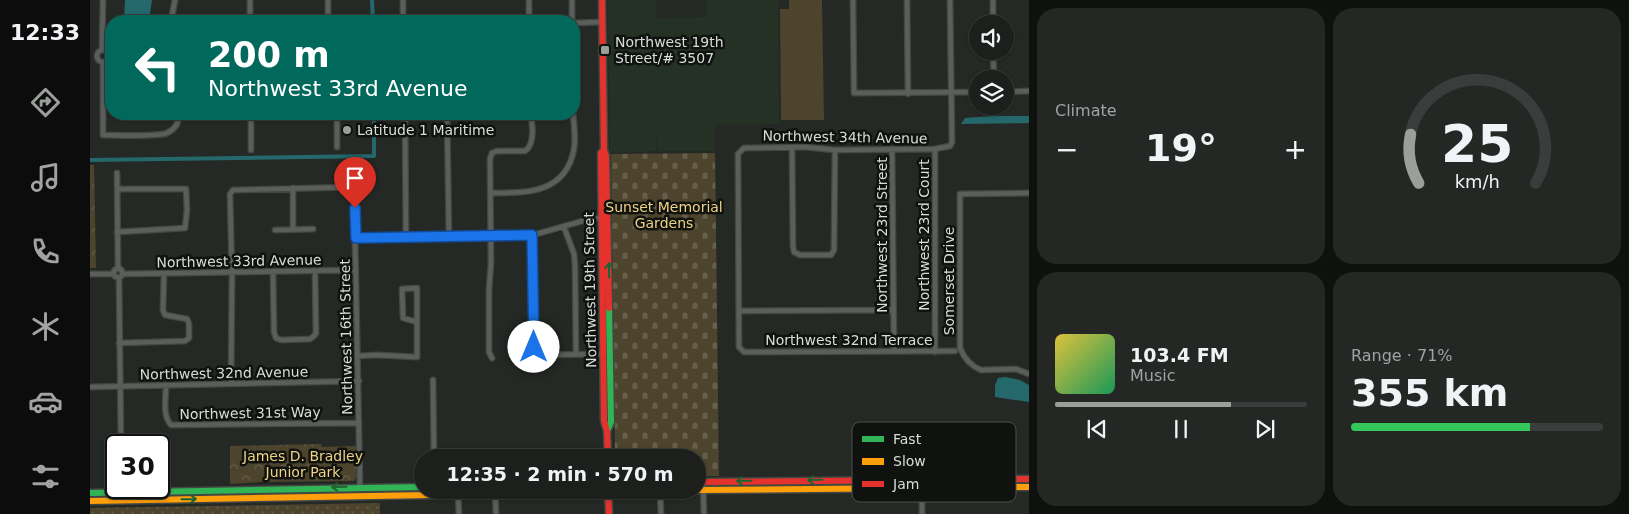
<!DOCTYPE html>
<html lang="en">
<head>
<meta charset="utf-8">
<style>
	:root { --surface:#1c1f1c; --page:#252725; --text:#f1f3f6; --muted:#a0a2a3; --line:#3a3d3b; --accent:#9a9f9a }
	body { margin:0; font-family:"DejaVu Sans",sans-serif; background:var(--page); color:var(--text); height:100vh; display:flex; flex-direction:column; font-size:19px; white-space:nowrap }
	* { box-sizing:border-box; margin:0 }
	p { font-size:16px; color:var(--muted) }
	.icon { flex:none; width:28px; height:28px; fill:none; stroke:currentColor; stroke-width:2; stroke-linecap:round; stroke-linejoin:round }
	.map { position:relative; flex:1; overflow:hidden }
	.drawer { display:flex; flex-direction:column; gap:8px; padding:8px; background:#0f110f; width:600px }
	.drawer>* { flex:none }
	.banner { position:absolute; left:15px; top:15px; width:475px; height:105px; border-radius:20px; box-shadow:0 1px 4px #0004,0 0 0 1px var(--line); background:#00695c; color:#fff; overflow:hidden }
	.buttons { position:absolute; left:879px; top:15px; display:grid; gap:10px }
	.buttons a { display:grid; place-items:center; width:45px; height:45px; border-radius:50%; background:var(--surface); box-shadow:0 1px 4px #0004,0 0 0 1px var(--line); font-size:25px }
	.speed { position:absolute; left:15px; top:434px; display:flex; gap:10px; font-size:25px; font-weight:700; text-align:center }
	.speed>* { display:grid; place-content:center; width:65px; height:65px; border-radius:50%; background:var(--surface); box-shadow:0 1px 4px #0004,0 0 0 1px var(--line); line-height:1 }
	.speed .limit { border:2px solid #111; border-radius:8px; background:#fff; color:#111 }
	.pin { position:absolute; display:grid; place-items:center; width:42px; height:42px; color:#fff; margin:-51px -21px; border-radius:50% 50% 50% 0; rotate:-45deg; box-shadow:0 0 5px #0007 }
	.pin .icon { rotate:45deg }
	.me { position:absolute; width:55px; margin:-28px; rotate:0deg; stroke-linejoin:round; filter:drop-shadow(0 0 4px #0008) }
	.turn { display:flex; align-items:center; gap:18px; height:105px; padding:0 20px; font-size:22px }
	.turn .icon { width:65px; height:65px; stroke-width:2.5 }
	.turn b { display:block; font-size:35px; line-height:42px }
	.big { font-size:38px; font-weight:600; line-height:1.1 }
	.drawer .widget { flex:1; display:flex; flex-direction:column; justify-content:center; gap:8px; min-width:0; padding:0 18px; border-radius:20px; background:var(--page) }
	.drawer .dial { align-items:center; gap:0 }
	.dial svg { height:130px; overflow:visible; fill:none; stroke:var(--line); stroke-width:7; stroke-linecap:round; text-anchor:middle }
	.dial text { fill:var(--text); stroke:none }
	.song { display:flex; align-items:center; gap:15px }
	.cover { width:60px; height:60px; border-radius:8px; background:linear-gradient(135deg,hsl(50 70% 55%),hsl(150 70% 35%)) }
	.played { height:5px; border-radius:2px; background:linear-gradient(90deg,var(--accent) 70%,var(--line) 70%) }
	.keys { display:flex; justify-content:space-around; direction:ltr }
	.heat { display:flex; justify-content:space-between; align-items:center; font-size:28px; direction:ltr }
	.charge { height:8px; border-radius:4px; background:linear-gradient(90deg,#34c759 71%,var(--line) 0) }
	.drawer .tiles { flex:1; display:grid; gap:8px; grid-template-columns:repeat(2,1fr) }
	.trip { position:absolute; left:324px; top:449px; width:292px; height:50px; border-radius:25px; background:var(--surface); box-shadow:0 1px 4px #0004,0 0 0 1px var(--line); font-weight:600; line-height:50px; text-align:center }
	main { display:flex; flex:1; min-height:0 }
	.menu { display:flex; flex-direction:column; width:90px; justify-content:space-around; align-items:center; background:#0b0c0b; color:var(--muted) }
	.menu .icon { width:35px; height:35px }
	.menu .active { color:var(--accent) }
	.menu b { font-size:22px; color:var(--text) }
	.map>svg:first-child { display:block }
	.built { fill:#263126 }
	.grass { fill:url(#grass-dots) }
	.cemetery { fill:url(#cemetery-stones) }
	.park { fill:url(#park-crowns) }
	.pitch { fill:#4d442d }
	.water { fill:#24686b }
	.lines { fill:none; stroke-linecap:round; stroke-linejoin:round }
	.canal { stroke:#24686b; stroke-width:4 }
	.street-casing { stroke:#434743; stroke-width:7 }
	.fast-casing { stroke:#434743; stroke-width:9 }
	.slow-casing { stroke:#434743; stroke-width:9 }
	.jam-casing { stroke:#434743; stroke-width:9 }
	.street { stroke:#5b5e5b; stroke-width:4.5 }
	.fast { stroke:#30b455; stroke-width:6 }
	.slow { stroke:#ff9f0a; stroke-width:6 }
	.jam { stroke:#e5322d; stroke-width:6 }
	.oneway { stroke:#206332 }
	.route-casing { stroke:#114b97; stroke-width:12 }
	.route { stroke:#1a73e8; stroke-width:9 }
	.poi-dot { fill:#9a9f9a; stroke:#0f120f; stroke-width:2 }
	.labels { text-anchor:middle; stroke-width:5; stroke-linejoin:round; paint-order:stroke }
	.poi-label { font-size:14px; fill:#d9ded9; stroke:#0f120f; text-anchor:start }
	.street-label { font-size:14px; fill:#d9ded9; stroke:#0f120f }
	.park-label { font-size:14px; fill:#f0d185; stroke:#0f120f }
	.key { fill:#0f120f; stroke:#4c4f4c; stroke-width:1 }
	.key-label { font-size:14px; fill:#d9ded9 }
</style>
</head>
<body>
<main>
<nav class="menu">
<b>12:33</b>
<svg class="icon active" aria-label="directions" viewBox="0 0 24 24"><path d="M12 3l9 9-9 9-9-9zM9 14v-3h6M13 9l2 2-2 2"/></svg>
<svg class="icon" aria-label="music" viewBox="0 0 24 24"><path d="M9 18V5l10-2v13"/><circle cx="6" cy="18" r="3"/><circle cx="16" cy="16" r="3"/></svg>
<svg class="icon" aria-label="phone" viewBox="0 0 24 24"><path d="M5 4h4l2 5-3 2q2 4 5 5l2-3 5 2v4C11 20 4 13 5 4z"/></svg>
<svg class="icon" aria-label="climate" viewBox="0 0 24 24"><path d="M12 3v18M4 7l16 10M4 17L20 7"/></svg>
<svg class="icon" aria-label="car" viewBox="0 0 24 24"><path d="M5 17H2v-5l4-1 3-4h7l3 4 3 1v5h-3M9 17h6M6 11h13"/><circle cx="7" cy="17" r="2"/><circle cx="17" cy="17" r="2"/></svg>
<svg class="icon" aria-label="filters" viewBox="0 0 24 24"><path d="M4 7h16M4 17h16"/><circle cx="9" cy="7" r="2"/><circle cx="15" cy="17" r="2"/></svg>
</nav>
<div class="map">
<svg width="939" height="514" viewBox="0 0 939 514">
	<defs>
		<pattern id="grass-dots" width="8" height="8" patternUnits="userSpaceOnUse" patternTransform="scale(1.25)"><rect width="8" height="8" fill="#4d442d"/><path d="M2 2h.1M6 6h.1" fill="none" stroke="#665f4b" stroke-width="1.8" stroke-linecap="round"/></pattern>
		<pattern id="cemetery-stones" width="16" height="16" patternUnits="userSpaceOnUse" patternTransform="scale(1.25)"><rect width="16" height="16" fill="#4d442d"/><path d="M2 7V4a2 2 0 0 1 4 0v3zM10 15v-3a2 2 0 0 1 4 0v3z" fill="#665f4b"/></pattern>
		<pattern id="park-crowns" width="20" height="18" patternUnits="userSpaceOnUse" patternTransform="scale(1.25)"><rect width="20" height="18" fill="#4d442d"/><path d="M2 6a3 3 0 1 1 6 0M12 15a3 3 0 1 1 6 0" fill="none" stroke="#665f4b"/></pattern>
	</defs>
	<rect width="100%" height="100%" fill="#252925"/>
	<path class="built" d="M518,0H566V18L616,17V0H688L689,124L625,125V151H567V126L566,151L520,153Z"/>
	<path class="grass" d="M290,503V514H0V508Z"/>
	<path class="cemetery" d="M625,153L629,476H608V458L525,457L521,154Z"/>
	<path class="park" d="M0,165H4L6,268H0Z
		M231,444L232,447L266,446V477L264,481L170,482L140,484V446Z"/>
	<path class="pitch" d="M699,0H732L734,120H691L690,9H699Z"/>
	<path class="water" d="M35,0H62L59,21H34Z
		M904,116H939V123L871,124L875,118Z
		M915,377L930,380L939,385V402L905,397V385L908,378Z"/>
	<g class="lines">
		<path class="canal" d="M282,0L283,21
			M0,160L284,156V114"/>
		<defs>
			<path id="street" d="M160,0V21
				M238,0V21
				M313,0V21
				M439,0V21
				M482,0V21
				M763,0L764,93L888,92
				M817,0L818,94
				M860,0L862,142L860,146L845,149L745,150L715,147L654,148L648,154L649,347L654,352L865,351
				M903,0V24
				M81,21L85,0
				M484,23L512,22
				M7 56a6 6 0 1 1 12 0a6 6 0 1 1-12 0Z
				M12,50L13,0
				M903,51L904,79
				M13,63V135C26,135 68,137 77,133C86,129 89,122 89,114
				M915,92L939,91
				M161,114V150
				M247,114V147
				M357,114L359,237
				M702,147L703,246L704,252L710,255H741L744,250L745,150
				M802,149L804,351
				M27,173L28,269
				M203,188V229
				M27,189H96L97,210L95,228L27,232
				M400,193C436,193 476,194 484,149C486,138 484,125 483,114
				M939,193L870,194V348C874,358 881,366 891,370L926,369L939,374
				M474,227L484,254L485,265L486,354
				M185,230L223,229
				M443,235L444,347L446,353L451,355L514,354
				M265,238L443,235L496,220L511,218
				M316,238L315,117L316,114
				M23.5 273a4.5 4.5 0 1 1 9 0a4.5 4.5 0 1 1-9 0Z
				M183,272L184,332L186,338L191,340L220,339L224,336L226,333L225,271
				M0,274H24
				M33,274L266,270
				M29,278L31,445
				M327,288V322L313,318L312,289Z
				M649,311L803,310
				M29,343L95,341L99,338V324L97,319L75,315L73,310L74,274
				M845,352V149
				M268,356L287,355L327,357V322
				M402,358L399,352V290L401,263L400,159L402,153L407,151H435C445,145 443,123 440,114
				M343,380L344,458
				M141,384L142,276L140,194L143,190L264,187L270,487
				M76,386C76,398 72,415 81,425L269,423
				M0,387L269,381
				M613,482L614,514
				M405,490L406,514
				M570,491L571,514
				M368,495L369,514
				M832,514V480"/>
			<path id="fast" d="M517,431L521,422L519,308
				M0,493L332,487
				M341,495L602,490"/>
			<path id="slow" d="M608,490L939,487
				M0,501L341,495"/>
			<path id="jam" d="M512,0L514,150L516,156L519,308
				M514,150L511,153L514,421L517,431L518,458
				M608,482L939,479
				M518,490L519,514"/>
		</defs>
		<use href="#street" class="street-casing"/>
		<use href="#fast" class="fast-casing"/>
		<use href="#slow" class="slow-casing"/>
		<use href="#jam" class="jam-casing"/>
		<use href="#street" class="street"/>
		<use href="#fast" class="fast"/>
		<use href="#slow" class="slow"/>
		<use href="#jam" class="jam"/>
	</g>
	<defs><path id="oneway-shaft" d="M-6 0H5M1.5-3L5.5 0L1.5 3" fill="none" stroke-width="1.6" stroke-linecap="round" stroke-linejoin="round" transform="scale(1.25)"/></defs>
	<g class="oneway">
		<use href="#oneway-shaft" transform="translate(519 270) rotate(-90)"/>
		<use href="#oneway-shaft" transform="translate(725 480) rotate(179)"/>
		<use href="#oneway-shaft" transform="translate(654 481) rotate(179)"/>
		<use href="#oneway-shaft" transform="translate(249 487) rotate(179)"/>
		<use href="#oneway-shaft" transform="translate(99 499) rotate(-1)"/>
	</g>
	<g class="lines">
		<defs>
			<path id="route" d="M265,208L266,238L442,235L444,347"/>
		</defs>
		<use href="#route" class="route-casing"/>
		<use href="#route" class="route"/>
	</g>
	<g class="poi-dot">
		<rect x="510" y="45" width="10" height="10" rx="2.5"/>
		<circle cx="257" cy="130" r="5"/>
	</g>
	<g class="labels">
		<g class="poi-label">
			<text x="525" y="47">Northwest 19th<tspan x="525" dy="16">Street/# 3507</tspan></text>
			<text x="267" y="135">Latitude 1 Maritime</text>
		</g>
		<g class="street-label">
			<text transform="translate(755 137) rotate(1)" y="5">Northwest 34th Avenue</text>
			<text transform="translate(792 235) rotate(-90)" y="5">Northwest 23rd Street</text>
			<text transform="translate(834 235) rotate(-90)" y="5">Northwest 23rd Court</text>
			<text transform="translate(149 261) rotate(-1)" y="5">Northwest 33rd Avenue</text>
			<text transform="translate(859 281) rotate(-90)" y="5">Somerset Drive</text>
			<text transform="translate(500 290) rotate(-91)" y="5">Northwest 19th Street</text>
			<text transform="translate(256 337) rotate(-91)" y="5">Northwest 16th Street</text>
			<text x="759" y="345">Northwest 32nd Terrace</text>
			<text transform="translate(134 373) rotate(-1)" y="5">Northwest 32nd Avenue</text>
			<text transform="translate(160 413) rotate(-1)" y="5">Northwest 31st Way</text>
		</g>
		<g class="park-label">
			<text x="574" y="212">Sunset Memorial<tspan x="574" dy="16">Gardens</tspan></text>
			<text x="213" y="461">James D. Bradley<tspan x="213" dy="16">Junior Park</tspan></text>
		</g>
	</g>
	<rect x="762" y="422" width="164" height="80" rx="8" class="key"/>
	<rect x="772" y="436" width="22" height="6" fill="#30b455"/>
	<rect x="772" y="458" width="22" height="7" fill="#ff9f0a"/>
	<rect x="772" y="481" width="22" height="6" fill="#e5322d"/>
	<g class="key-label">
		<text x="803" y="444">Fast</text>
		<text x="803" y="466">Slow</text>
		<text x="803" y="489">Jam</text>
	</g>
</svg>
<div class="buttons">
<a><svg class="icon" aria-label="sound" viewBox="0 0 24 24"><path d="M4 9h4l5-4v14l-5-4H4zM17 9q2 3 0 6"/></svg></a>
<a><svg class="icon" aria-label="layers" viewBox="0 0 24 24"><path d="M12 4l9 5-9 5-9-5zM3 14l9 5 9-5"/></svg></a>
</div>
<div class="speed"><div class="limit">30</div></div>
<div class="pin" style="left:265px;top:208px;background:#d93025"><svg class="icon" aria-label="arrive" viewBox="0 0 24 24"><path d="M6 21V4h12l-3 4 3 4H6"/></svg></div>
<svg class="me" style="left:444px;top:347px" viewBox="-20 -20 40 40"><circle r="19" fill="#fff"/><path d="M0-13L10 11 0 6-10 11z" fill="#1a73e8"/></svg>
<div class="trip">12:35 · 2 min · 570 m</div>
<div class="banner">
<div class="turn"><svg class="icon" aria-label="left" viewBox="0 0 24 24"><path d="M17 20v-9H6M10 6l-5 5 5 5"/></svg><div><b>200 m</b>Northwest 33rd Avenue</div></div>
</div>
</div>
<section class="drawer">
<div class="tiles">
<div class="widget"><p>Climate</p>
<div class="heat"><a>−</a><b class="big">19°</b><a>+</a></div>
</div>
<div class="widget dial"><svg viewBox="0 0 100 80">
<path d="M14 69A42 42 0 1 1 86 69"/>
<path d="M14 69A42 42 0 0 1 9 39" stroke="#9a9f9a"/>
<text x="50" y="56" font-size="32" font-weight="700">25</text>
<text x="50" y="72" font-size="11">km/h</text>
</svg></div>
<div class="widget">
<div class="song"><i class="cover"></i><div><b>103.4 FM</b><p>Music</p></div></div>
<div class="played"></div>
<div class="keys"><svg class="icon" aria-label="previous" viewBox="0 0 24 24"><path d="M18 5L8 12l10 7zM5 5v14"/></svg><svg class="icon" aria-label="pause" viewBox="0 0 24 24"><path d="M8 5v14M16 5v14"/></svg><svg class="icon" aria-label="next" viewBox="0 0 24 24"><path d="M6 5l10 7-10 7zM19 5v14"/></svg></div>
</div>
<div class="widget"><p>Range · 71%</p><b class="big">355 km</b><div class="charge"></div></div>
</div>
</section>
</main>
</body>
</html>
